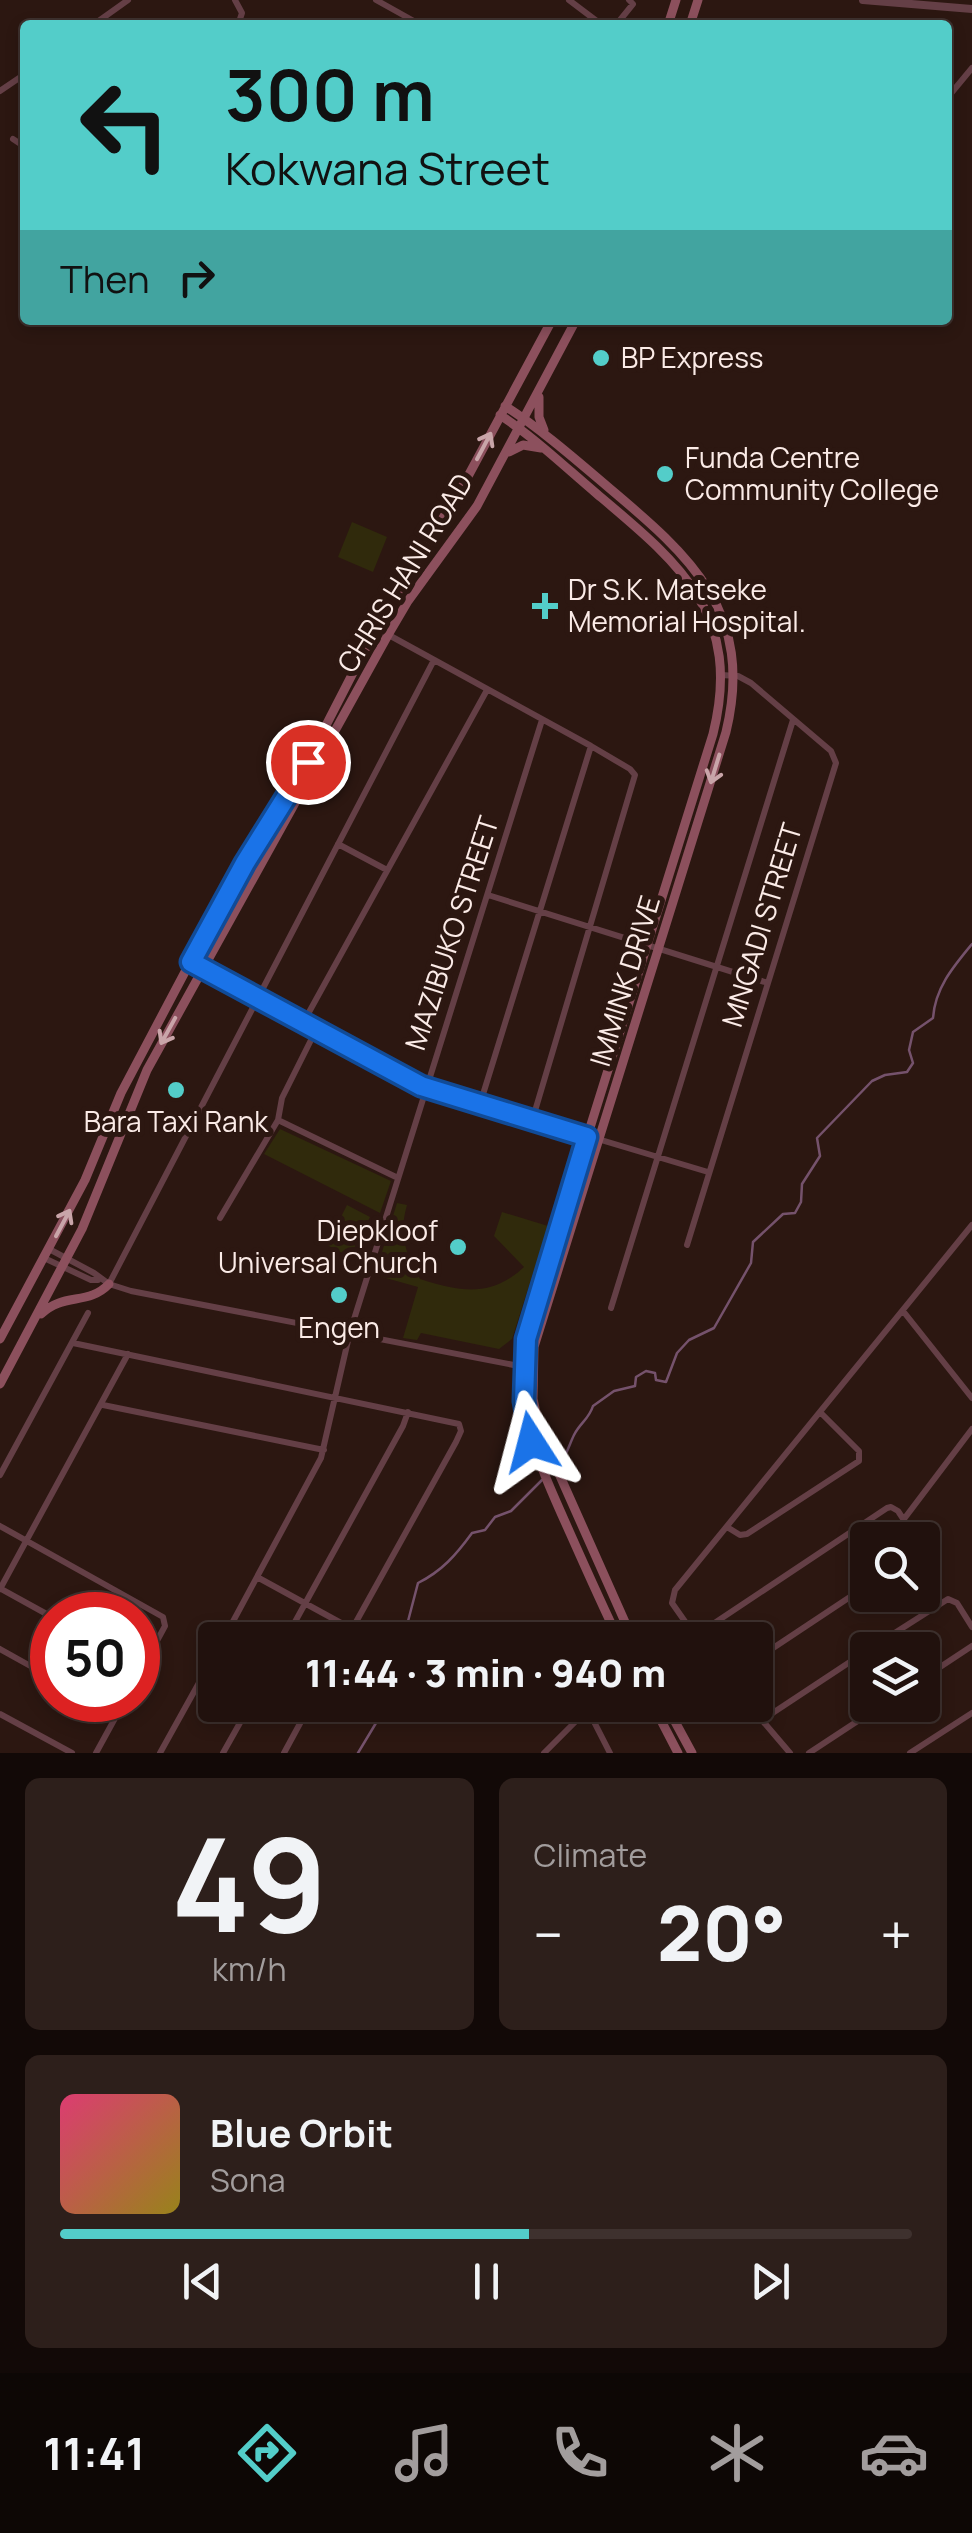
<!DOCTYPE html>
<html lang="en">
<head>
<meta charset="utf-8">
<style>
	:root { --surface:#21110d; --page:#2d1f1b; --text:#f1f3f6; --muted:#a29d9d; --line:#3e312e; --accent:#53cdc9 }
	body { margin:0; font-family:Manrope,sans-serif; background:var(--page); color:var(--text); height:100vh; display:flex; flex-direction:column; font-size:38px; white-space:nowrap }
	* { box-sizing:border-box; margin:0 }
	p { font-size:32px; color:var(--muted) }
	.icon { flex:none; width:55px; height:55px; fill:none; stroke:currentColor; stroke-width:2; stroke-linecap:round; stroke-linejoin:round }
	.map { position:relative; height:1753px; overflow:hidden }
	.panel { display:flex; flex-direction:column; gap:25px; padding:25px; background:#120907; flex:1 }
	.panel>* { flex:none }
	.guide { position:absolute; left:20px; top:20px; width:932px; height:305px; border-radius:10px; box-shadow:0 5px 15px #0003,0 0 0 2px var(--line); background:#53cdc9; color:#111; overflow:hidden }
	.fabs { position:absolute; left:850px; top:1522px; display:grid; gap:20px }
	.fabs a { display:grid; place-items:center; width:90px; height:90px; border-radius:10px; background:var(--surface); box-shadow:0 5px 15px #0003,0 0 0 2px var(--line); font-size:50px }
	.speed { position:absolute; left:30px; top:1592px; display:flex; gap:20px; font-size:50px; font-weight:700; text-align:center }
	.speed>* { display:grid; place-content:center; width:130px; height:130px; border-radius:50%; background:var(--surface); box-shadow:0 5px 15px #0003,0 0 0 2px var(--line); line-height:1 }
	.speed .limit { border:15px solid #d22; background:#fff; color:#111 }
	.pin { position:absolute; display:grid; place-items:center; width:85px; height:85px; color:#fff; margin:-42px; border:5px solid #fff; border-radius:50%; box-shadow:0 2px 10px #0007 }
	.me { position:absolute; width:110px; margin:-55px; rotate:351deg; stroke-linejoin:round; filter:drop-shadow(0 0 8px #0008) }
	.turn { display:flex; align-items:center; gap:35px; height:210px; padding:0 40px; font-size:45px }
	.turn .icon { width:130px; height:130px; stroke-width:2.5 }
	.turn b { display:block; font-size:70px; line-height:85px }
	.then { display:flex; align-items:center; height:95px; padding:0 40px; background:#0003; gap:20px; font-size:38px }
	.big { font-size:75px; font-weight:800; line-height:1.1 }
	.panel .card { flex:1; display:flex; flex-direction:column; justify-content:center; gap:15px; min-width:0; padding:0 35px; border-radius:15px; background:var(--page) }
	.panel .dial { align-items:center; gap:0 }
	.dial b { font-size:130px; line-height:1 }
	.song { display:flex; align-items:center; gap:30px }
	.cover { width:120px; height:120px; border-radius:15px; background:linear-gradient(135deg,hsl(340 70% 55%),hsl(50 70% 35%)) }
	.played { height:10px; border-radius:5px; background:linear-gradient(90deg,var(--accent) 55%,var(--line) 55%) }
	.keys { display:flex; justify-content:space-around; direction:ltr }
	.heat { display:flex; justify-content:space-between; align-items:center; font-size:55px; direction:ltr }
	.panel .tiles { flex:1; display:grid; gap:25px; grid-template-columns:1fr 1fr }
	.card:last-child { grid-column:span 2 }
	.trip { position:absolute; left:198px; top:1622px; width:575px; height:100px; border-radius:10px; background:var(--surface); box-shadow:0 5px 15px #0003,0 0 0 2px var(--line); font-weight:800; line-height:100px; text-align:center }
	.tabs { display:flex; height:160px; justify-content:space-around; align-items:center; background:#0d0705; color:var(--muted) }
	.tabs .icon { width:70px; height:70px }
	.tabs .active { color:var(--accent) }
	.tabs b { font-size:45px; color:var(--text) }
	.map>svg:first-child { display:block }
	.green { fill:#302a0c }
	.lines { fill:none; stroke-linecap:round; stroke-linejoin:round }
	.stream { stroke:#75526c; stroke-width:2.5 }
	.minor { stroke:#643f46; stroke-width:6 }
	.tertiary { stroke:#643f46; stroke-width:8 }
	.secondary { stroke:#8c505d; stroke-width:9 }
	.oneway { stroke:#c9a5a9 }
	.route-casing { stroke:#114b97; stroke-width:25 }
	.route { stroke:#1a73e8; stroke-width:18 }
	.poi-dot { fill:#53cdc9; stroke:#2c1711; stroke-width:4 }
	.labels { text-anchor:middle; stroke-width:10; stroke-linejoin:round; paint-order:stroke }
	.poi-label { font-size:28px; fill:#fbebe7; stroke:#2c1711; text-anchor:start }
	.street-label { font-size:28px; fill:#fbebe7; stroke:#2c1711 }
</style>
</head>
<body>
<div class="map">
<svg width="972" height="1753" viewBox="0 0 972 1753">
	<rect width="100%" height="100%" fill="#2c1711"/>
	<path class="green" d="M352,522L387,537L373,572L338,557Z
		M280,1129L391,1181L380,1213L264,1154Z
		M397,1203L407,1205C398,1237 406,1252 420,1279C461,1292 491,1298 524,1267L494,1236L502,1212L548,1226L512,1339L499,1349L421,1333L417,1340L403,1338L418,1287L375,1275Z
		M347,1205L370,1217L350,1257L327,1245Z"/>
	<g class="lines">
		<path class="stream" d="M559,1465C567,1455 569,1445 574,1435C580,1423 589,1419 593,1406L614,1391L635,1386L636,1377L646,1371L655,1373L656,1380L666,1382L677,1353L689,1340L714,1328L751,1263L753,1242L783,1214L795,1213L801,1202L802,1184L820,1156L817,1138L872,1081L885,1075L907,1072L913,1063L909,1050L913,1032L933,1018C935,988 953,967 972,944
			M400,1640L407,1625L418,1583C442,1571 456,1555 472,1533L485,1530L495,1517L511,1511L542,1480
			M358,1753L376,1723L377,1705"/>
		<path class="minor" d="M235,0L242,13L238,25
			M376,0L421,25
			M569,0L602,25
			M93,25L128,0
			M616,25L633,4L629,0
			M0,91L25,74
			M948,97L972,68
			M13,139L25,147
			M376,628L591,746L630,769L635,775L532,1121
			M338,844L387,870
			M488,895L768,983
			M191,962L421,1086L708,1172
			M303,1023L487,690
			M480,1104L591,746
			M278,1120L398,1178
			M220,1218L278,1120L282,1098L316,1030
			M687,1245L836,763L831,751L751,683L738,676L721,675
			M49,1249L94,1273L109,1284L131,1291L524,1367
			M44,1258L91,1280H98
			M109,1284L434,660
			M611,1308L793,720
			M903,1311L972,1398
			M73,1343L459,1424L461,1431L456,1442L346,1640
			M103,1405L324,1450
			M0,1475L88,1313
			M904,1519L972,1429
			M0,1526L163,1617L165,1626L138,1676
			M727,1527L740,1535L747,1534L859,1461V1451L820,1412
			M257,1577L352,1629
			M0,1589L128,1354
			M1,1589L52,1617
			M223,1640L321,1458L350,1332L542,720
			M285,1640L403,1426L408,1412
			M689,1640L887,1508L891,1507L898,1511L917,1540
			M698,1640L672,1603L675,1590L972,1225
			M0,1649L52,1678
			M868,1650L948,1599L957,1603L972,1627
			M755,1660L868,1585
			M922,1679L972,1646
			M92,1700L118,1714
			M749,1705L790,1753
			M588,1710L610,1753
			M0,1714L72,1753
			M762,1720L868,1650
			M96,1753L125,1700
			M160,1753L215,1654
			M223,1753L250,1705
			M284,1753L310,1705
			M544,1753L580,1717L597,1705
			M809,1753L882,1705
			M910,1753L972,1713"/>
		<path class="tertiary" d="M863,0L972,9"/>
		<path class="secondary" d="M668,25L676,0
			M690,25L698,0
			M539,397V417L544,430
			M505,406C542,430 575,459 608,487C690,556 755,612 726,732L534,1347L533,1399L540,1431L633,1640
			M500,415C535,438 565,467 597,494C679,563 743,614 713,734L529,1323C510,1405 538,1461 570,1533C586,1569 602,1605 619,1640
			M509,452L523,445L541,448
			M41,1314C64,1292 88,1306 109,1284
			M0,1339L85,1180L121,1093L214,917L300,776L376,628L466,480L552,320
			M0,1384L82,1229L147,1070L388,635L408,601L477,506L576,320
			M653,1705L678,1753
			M666,1705L692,1753"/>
	</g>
	<defs><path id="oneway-shaft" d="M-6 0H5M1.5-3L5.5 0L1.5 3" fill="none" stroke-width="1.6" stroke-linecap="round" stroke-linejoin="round" transform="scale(2.5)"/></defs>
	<g class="oneway">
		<use href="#oneway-shaft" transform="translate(484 446) rotate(-62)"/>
		<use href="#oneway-shaft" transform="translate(715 769) rotate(107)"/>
		<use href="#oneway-shaft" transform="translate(168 1031) rotate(119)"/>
		<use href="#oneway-shaft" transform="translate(63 1223) rotate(-62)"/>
	</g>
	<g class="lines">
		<defs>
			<path id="route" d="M308,762L245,863L191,962L421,1086L587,1137L526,1339L524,1401L531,1442"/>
		</defs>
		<use href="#route" class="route-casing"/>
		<use href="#route" class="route"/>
	</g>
	<g class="poi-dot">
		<circle cx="601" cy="358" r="10"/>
		<circle cx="665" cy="474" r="10"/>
		<path d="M540 591h10v10h10v10h-10v10h-10v-10h-10v-10h10z"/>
		<circle cx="176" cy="1090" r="10"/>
		<circle cx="458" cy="1247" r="10"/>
		<circle cx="339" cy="1295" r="10"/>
	</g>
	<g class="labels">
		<g class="poi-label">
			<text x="621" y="368">BP Express</text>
			<text x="685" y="468">Funda Centre<tspan x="685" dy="32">Community College</tspan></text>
			<text x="568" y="600">Dr S.K. Matseke<tspan x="568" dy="32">Memorial Hospital.</tspan></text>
			<text x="176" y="1132" text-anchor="middle">Bara Taxi Rank</text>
			<text x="438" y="1241" text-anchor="end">Diepkloof<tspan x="438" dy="32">Universal Church</tspan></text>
			<text x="339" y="1338" text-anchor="middle">Engen</text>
		</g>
		<g class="street-label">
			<text transform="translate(405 573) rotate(-58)" y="10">CHRIS HANI ROAD</text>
			<text transform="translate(762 925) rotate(-73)" y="10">MNGADI STREET</text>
			<text transform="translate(452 933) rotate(-72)" y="10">MAZIBUKO STREET</text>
			<text transform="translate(625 981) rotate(-73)" y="10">IMMINK DRIVE</text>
		</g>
	</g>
</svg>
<div class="fabs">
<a><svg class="icon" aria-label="search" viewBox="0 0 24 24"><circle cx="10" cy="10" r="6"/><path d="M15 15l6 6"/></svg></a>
<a><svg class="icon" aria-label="layers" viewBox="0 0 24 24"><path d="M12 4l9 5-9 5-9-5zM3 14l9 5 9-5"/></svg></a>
</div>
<div class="speed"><div class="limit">50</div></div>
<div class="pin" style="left:308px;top:762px;background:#d93025"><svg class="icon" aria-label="arrive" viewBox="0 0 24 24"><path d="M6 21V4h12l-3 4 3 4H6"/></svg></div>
<svg class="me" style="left:531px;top:1442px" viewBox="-20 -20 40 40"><path d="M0-17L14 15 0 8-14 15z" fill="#1a73e8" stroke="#fff" stroke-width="4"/></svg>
<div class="trip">11:44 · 3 min · 940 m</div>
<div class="guide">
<div class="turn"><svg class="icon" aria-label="left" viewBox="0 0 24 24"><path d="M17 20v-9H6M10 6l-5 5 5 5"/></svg><div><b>300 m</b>Kokwana Street</div></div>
<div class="then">Then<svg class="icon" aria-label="right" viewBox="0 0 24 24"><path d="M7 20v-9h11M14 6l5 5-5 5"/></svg></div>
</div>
</div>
<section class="panel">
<div class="tiles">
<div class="card dial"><b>49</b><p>km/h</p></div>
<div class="card"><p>Climate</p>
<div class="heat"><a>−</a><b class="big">20°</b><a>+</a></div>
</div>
<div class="card">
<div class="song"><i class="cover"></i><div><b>Blue Orbit</b><p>Sona</p></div></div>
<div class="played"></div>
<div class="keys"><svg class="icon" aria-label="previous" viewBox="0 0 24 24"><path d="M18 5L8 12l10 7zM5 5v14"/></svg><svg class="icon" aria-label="pause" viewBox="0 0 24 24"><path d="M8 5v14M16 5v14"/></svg><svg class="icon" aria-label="next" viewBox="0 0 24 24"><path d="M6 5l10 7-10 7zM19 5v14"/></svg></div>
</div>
</div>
</section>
<nav class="tabs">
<b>11:41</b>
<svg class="icon active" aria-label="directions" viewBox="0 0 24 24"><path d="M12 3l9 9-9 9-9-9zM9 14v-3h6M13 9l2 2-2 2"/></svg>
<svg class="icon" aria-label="music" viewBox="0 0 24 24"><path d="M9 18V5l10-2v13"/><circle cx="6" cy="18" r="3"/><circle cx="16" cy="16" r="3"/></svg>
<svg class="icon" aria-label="phone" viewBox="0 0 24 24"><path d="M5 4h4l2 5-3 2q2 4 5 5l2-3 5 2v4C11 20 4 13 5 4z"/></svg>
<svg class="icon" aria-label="climate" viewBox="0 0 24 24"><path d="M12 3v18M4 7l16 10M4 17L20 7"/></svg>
<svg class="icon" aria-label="car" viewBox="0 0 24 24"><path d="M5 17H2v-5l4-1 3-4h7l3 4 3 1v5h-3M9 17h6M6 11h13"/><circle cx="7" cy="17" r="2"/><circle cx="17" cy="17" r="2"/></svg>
</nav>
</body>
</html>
